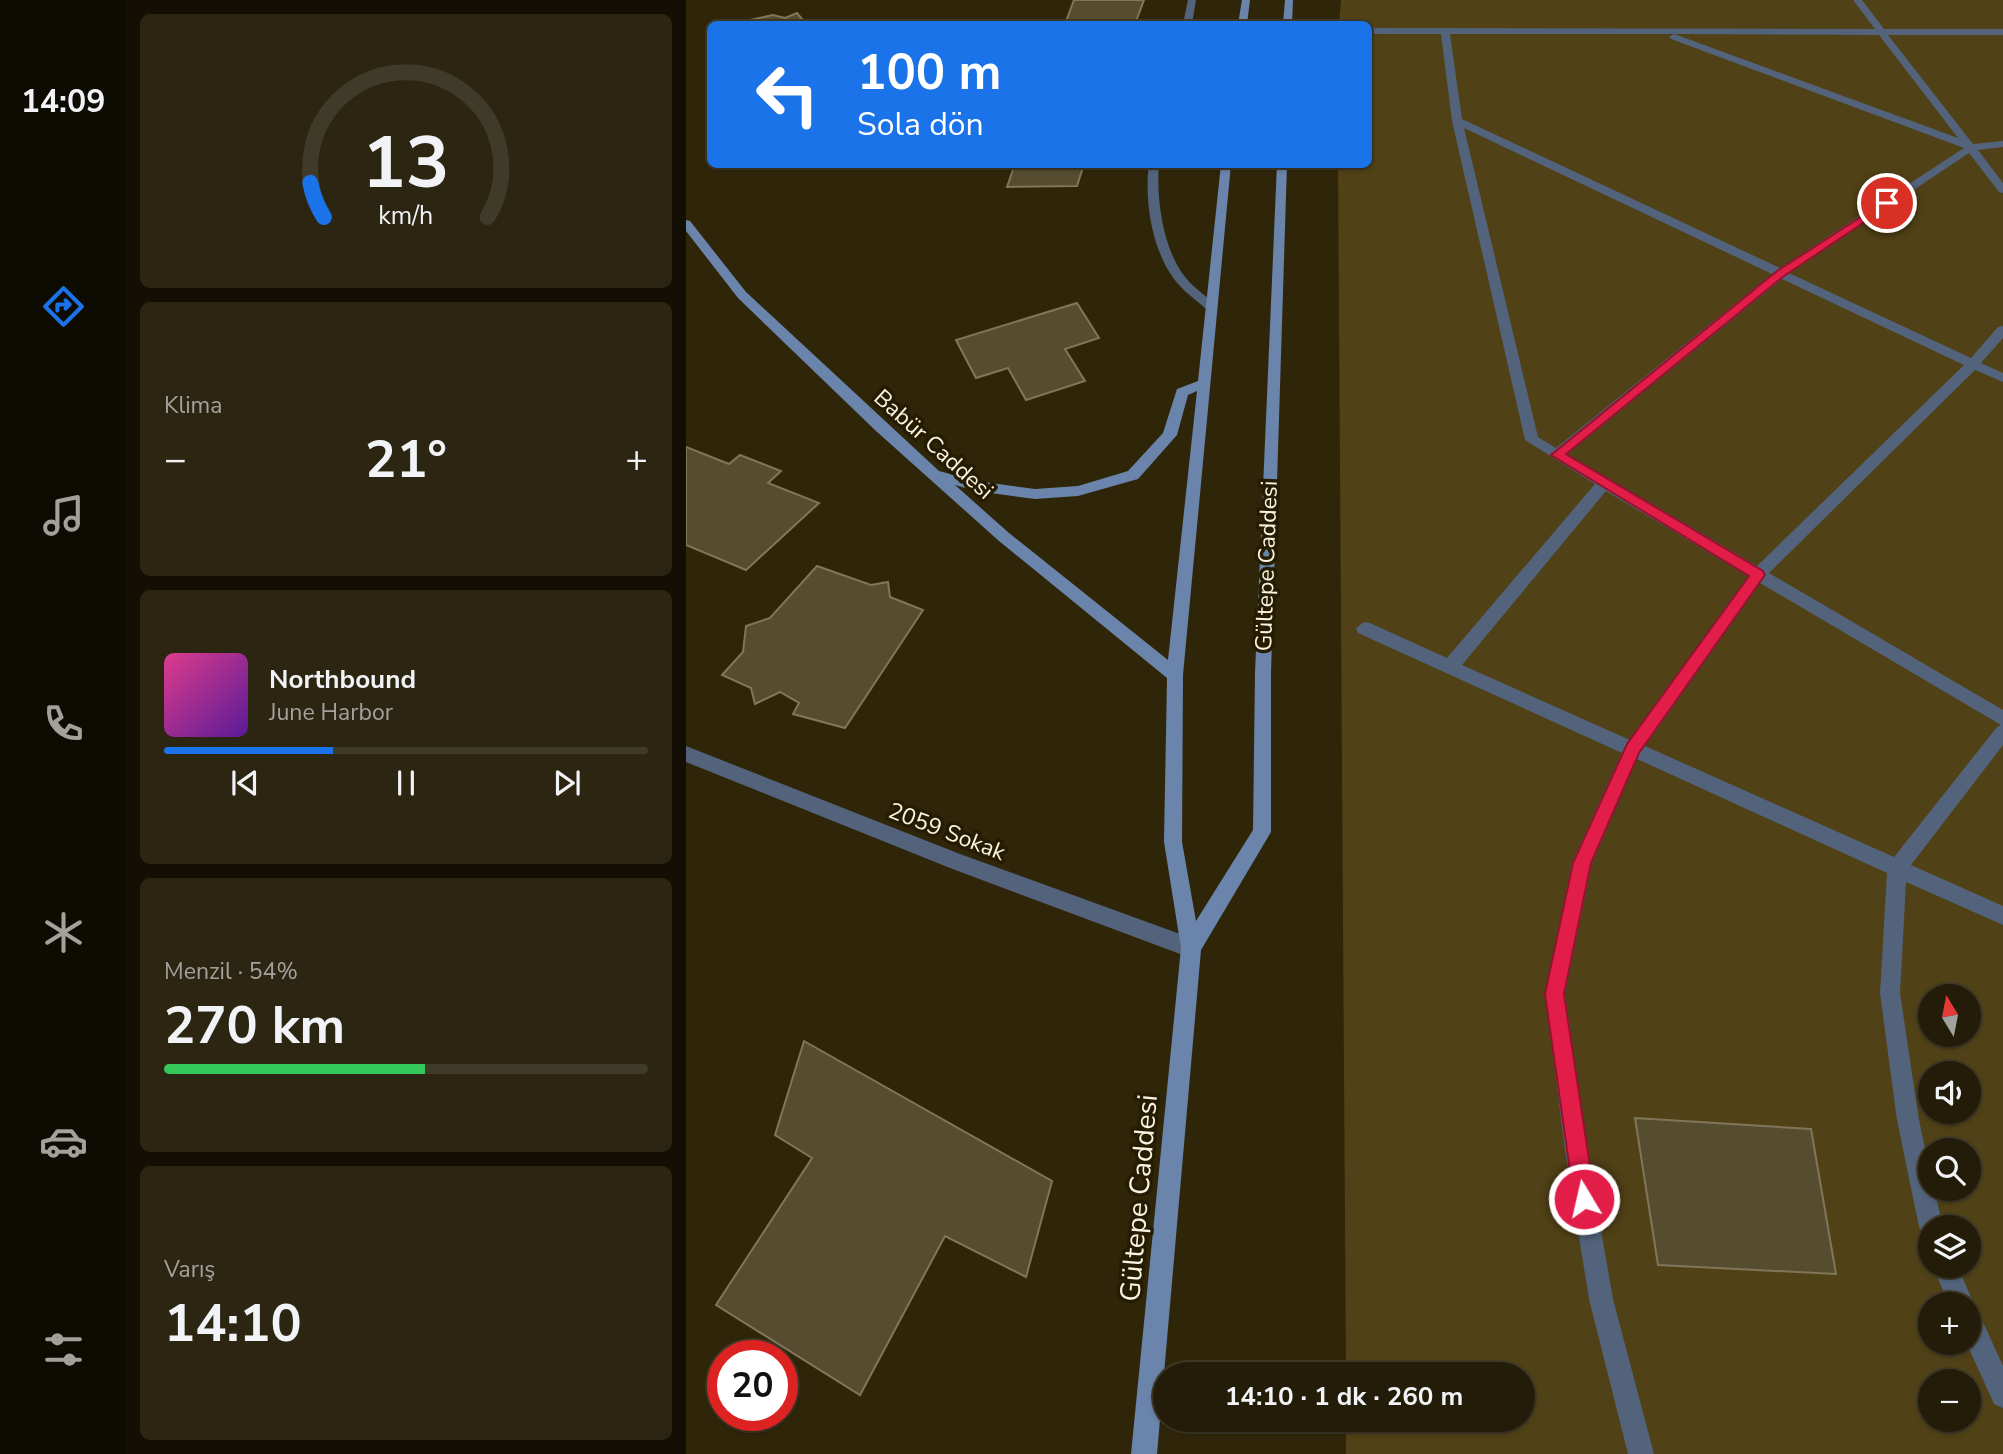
<!DOCTYPE html>
<html lang="tr">
<head>
<meta charset="utf-8">
<style>
	:root { --surface:#231c08; --page:#2b2512; --text:#f1f3f6; --muted:#a3a19c; --line:#403a29; --accent:#1a73e8 }
	body { margin:0; font-family:"Nunito Sans",sans-serif; background:var(--page); color:var(--text); height:100vh; display:flex; flex-direction:column; font-size:26px; white-space:nowrap }
	* { box-sizing:border-box; margin:0 }
	p { font-size:23px; color:var(--muted) }
	.icon { flex:none; width:38px; height:38px; fill:none; stroke:currentColor; stroke-width:2; stroke-linecap:round; stroke-linejoin:round }
	.map { position:relative; flex:1; overflow:hidden }
	.sheet { display:flex; flex-direction:column; gap:14px; padding:14px; background:#130f04; width:560px }
	.sheet>* { flex:none }
	.banner { position:absolute; left:21px; top:21px; width:665px; height:147px; border-radius:10px; box-shadow:0 2px 5px #0004,0 0 0 2px var(--line); background:#1a73e8; color:#fff; overflow:hidden }
	.needle { width:46px; rotate:350deg }
	.fabs { position:absolute; left:1232px; top:984px; display:grid; gap:14px }
	.fabs a { display:grid; place-items:center; width:63px; height:63px; border-radius:50%; background:var(--surface); box-shadow:0 2px 5px #0004,0 0 0 2px var(--line); font-size:35px }
	.speed { position:absolute; left:21px; top:1340px; display:flex; gap:14px; font-size:35px; font-weight:700; text-align:center }
	.speed>* { display:grid; place-content:center; width:91px; height:91px; border-radius:50%; background:var(--surface); box-shadow:0 2px 5px #0004,0 0 0 2px var(--line); line-height:1 }
	.speed .limit { border:10px solid #d22; background:#fff; color:#111 }
	.pin { position:absolute; display:grid; place-items:center; width:60px; height:60px; color:#fff; margin:-30px; border:4px solid #fff; border-radius:50%; box-shadow:0 2px 7px #0007 }
	.me { position:absolute; width:77px; margin:-38px; rotate:351deg; stroke-linejoin:round; filter:drop-shadow(0 0 5px #0008) }
	.turn { display:flex; align-items:center; gap:24px; height:147px; padding:0 35px; font-size:32px }
	.turn .icon { width:91px; height:91px; stroke-width:2.5 }
	.turn b { display:block; font-size:49px; line-height:60px }
	.big { font-size:52px; font-weight:700; line-height:1.1 }
	.sheet .card { flex:1; display:flex; flex-direction:column; justify-content:center; gap:10px; min-width:0; padding:0 24px; border-radius:10px; background:var(--page) }
	.sheet .dial { align-items:center; gap:0 }
	.dial svg { height:182px; overflow:visible; fill:none; stroke:var(--line); stroke-width:7; stroke-linecap:round; text-anchor:middle }
	.dial text { fill:var(--text); stroke:none }
	.song { display:flex; align-items:center; gap:21px }
	.cover { width:84px; height:84px; border-radius:10px; background:linear-gradient(135deg,hsl(330 70% 55%),hsl(270 70% 35%)) }
	.played { height:7px; border-radius:4px; background:linear-gradient(90deg,var(--accent) 35%,var(--line) 35%) }
	.keys { display:flex; justify-content:space-around; direction:ltr }
	.heat { display:flex; justify-content:space-between; align-items:center; font-size:38px; direction:ltr }
	.charge { height:10px; border-radius:5px; background:linear-gradient(90deg,#34c759 54%,var(--line) 0) }
	.trip { position:absolute; left:467px; top:1362px; width:382px; height:70px; border-radius:35px; background:var(--surface); box-shadow:0 2px 5px #0004,0 0 0 2px var(--line); font-weight:700; line-height:70px; text-align:center }
	main { display:flex; flex:1; min-height:0 }
	.dock { display:flex; flex-direction:column; width:126px; justify-content:space-around; align-items:center; background:#0e0b03; color:var(--muted) }
	.dock .icon { width:49px; height:49px }
	.dock .active { color:var(--accent) }
	.dock b { font-size:32px; color:var(--text) }
	.map>svg:first-child { display:block }
	.green { fill:#504116; fill-rule:evenodd }
	.building { fill:#564c30; stroke:#817659; stroke-width:2 }
	.lines { fill:none; stroke-linecap:round; stroke-linejoin:round }
	.service { fill:#52637b; fill-rule:evenodd }
	.minor { fill:#52637b; fill-rule:evenodd }
	.secondary { fill:#6a84ab; fill-rule:evenodd }
	.route { fill:#e11d48; stroke:#92132f; stroke-width:2 }
	.labels { text-anchor:middle; stroke-width:7; stroke-linejoin:round; paint-order:stroke }
	.street-label { font-size:23px; fill:#faf4e4; stroke:#261c02 }
	.near-street-label { font-size:28px; fill:#faf4e4; stroke:#261c02 }
</style>
</head>
<body>
<main>
<nav class="dock">
<b>14:09</b>
<svg class="icon active" aria-label="directions" viewBox="0 0 24 24"><path d="M12 3l9 9-9 9-9-9zM9 14v-3h6M13 9l2 2-2 2"/></svg>
<svg class="icon" aria-label="music" viewBox="0 0 24 24"><path d="M9 18V5l10-2v13"/><circle cx="6" cy="18" r="3"/><circle cx="16" cy="16" r="3"/></svg>
<svg class="icon" aria-label="phone" viewBox="0 0 24 24"><path d="M5 4h4l2 5-3 2q2 4 5 5l2-3 5 2v4C11 20 4 13 5 4z"/></svg>
<svg class="icon" aria-label="climate" viewBox="0 0 24 24"><path d="M12 3v18M4 7l16 10M4 17L20 7"/></svg>
<svg class="icon" aria-label="car" viewBox="0 0 24 24"><path d="M5 17H2v-5l4-1 3-4h7l3 4 3 1v5h-3M9 17h6M6 11h13"/><circle cx="7" cy="17" r="2"/><circle cx="17" cy="17" r="2"/></svg>
<svg class="icon" aria-label="filters" viewBox="0 0 24 24"><path d="M4 7h16M4 17h16"/><circle cx="9" cy="7" r="2"/><circle cx="15" cy="17" r="2"/></svg>
</nav>
<section class="sheet">
<div class="card dial"><svg viewBox="0 0 100 80">
<path d="M14 69A42 42 0 1 1 86 69"/>
<path d="M14 69A42 42 0 0 1 8 54" stroke="#1a73e8"/>
<text x="50" y="56" font-size="32" font-weight="700">13</text>
<text x="50" y="72" font-size="11">km/h</text>
</svg></div>
<div class="card"><p>Klima</p>
<div class="heat"><a>−</a><b class="big">21°</b><a>+</a></div>
</div>
<div class="card">
<div class="song"><i class="cover"></i><div><b>Northbound</b><p>June Harbor</p></div></div>
<div class="played"></div>
<div class="keys"><svg class="icon" aria-label="previous" viewBox="0 0 24 24"><path d="M18 5L8 12l10 7zM5 5v14"/></svg><svg class="icon" aria-label="pause" viewBox="0 0 24 24"><path d="M8 5v14M16 5v14"/></svg><svg class="icon" aria-label="next" viewBox="0 0 24 24"><path d="M6 5l10 7-10 7zM19 5v14"/></svg></div>
</div>
<div class="card"><p>Menzil · 54%</p><b class="big">270 km</b><div class="charge"></div></div>
<div class="card"><p>Varış</p><b class="big">14:10</b></div>
</section>
<div class="map">
<svg width="1317" height="1454" viewBox="0 0 1317 1454">
	<rect width="100%" height="100%" fill="#2f260a"/>
	<path class="green" d="M655,0H1317V1454H660V1419H836V1374H660L652,165L682,164V24H653ZM1244,996H1283V1034H1244ZM1244,1073H1283V1111H1244ZM1244,1150H1283V1188H1244ZM1244,1227H1283V1265H1244ZM1244,1304H1283V1342H1244ZM1244,1381H1283V1419H1244Z"/>
	<path class="building" d="M388,0H458L449,24H379Z
		M111,13L120,24H45L87,15L99,18Z
		M329,164H398L391,186L321,187Z
		M391,303L413,338L379,349L399,381L340,400L322,368L290,378L270,340Z
		M0,447L43,464L54,455L95,471L82,483L133,503L60,570L0,545Z
		M131,566L185,585L202,582L204,597L237,610L159,728L107,714L113,703L94,692L69,704L65,688L36,675L57,652L60,626L84,618Z
		M118,1041L366,1181L340,1277L259,1236L174,1395L30,1305L126,1158L89,1135Z
		M949,1118L1125,1129L1150,1274L972,1265Z"/>
	<g class="lines">
		<path class="service" d="M502,0H510L506,24H497Z
			M1167,0H1176L1198,29H1317V35H1202L1287,144L1317,141V147L1292,150L1317,183V193L1313,192L1283,153L1103,273L1285,358L1312,327L1317,326V338L1295,363L1317,373V382L1289,370L1083,573L1317,710V745L1225,865L1317,906V925L1220,882L1214,993L1233,1120L1244,1171V1188H1248L1257,1227H1244V1238L1237,1235L1233,1227L1211,1120L1194,993L1201,873L951,759L906,863L879,994L901,1150L927,1299L968,1454H942L903,1299L879,1150L859,994L886,863L936,753L672,633L670,628L678,622L684,623L761,658L909,484L839,440L766,121L755,34H682V28L1189,29ZM764,34H988L983,37L985,39L1278,148L1094,268L776,119ZM988,34L1193,35L1272,138L991,35ZM778,128L1086,274L870,448L852,437ZM1096,279L1278,365L1071,566L881,454ZM920,491L1062,576L944,740L776,665ZM1074,583L1315,725L1311,727L1208,857L959,746Z
			M463,164H473C470,199 477,249 499,277C507,287 519,295 528,303V309H520C509,299 497,291 488,279C466,249 458,201 463,164Z
			M1246,1265H1271L1288,1304L1286,1309L1292,1311L1317,1366V1408L1308,1404L1280,1342H1283V1304H1263Z"/>
		<path class="minor" d="M0,746L274,854L505,938L512,941L515,948L512,955L505,958L264,868L0,762Z"/>
		<path class="secondary" d="M556,0H564L561,24H552Z
			M599,0H607L606,24H597Z
			M535,164H545L497,675L496,842L510,921L567,830L569,673L591,164H601L585,673V832L515,950L471,1454H445L495,948L478,842L481,678L313,541L190,431L52,298L0,231V220L4,221L60,292L253,471L290,481L349,489L392,486L442,471L477,433L491,389L512,381ZM511,391L482,660L323,533L269,485L290,491L349,499L392,496L452,479L491,435L502,395Z"/>
	</g>
	<path class="route" d="M1201,200L1204,201V205L1098,276L880,454L1077,571L1079,575L953,753L905,863L878,994L909,1199L906,1207L898,1210L891,1207L888,1199L859,994L887,863L941,744L1063,576L865,455L1091,271Z"/>
	<g class="labels">
		<g class="street-label">
			<text transform="translate(248 444) rotate(42)" y="8">Babür Caddesi</text>
			<text transform="translate(580 566) rotate(-88)" y="8">Gültepe Caddesi</text>
			<text transform="translate(261 831) rotate(21)" y="8">2059 Sokak</text>
		</g>
		<g class="near-street-label">
			<text transform="translate(452 1198) rotate(-85)" y="10">Gültepe Caddesi</text>
		</g>
	</g>
</svg>
<div class="fabs">
<a><svg class="needle" viewBox="-14 -14 28 28"><path d="M0-13l5 13h-10z" fill="#e53935"/><path d="M0 13l5-13h-10z" fill="#a3a19c"/></svg></a>
<a><svg class="icon" aria-label="sound" viewBox="0 0 24 24"><path d="M4 9h4l5-4v14l-5-4H4zM17 9q2 3 0 6"/></svg></a>
<a><svg class="icon" aria-label="search" viewBox="0 0 24 24"><circle cx="10" cy="10" r="6"/><path d="M15 15l6 6"/></svg></a>
<a><svg class="icon" aria-label="layers" viewBox="0 0 24 24"><path d="M12 4l9 5-9 5-9-5zM3 14l9 5 9-5"/></svg></a>
<a>+</a>
<a>−</a>
</div>
<div class="speed"><div class="limit">20</div></div>
<div class="pin" style="left:1201px;top:203px;background:#d93025"><svg class="icon" aria-label="arrive" viewBox="0 0 24 24"><path d="M6 21V4h12l-3 4 3 4H6"/></svg></div>
<svg class="me" style="left:898px;top:1199px" viewBox="-20 -20 40 40"><circle r="17" fill="#e11d48" stroke="#fff" stroke-width="3"/><path d="M0-11L8 9 0 5-8 9z" fill="#fff"/></svg>
<div class="trip">14:10 · 1 dk · 260 m</div>
<div class="banner">
<div class="turn"><svg class="icon" aria-label="left" viewBox="0 0 24 24"><path d="M17 20v-9H6M10 6l-5 5 5 5"/></svg><div><b>100 m</b>Sola dön</div></div>
</div>
</div>
</main>
</body>
</html>
